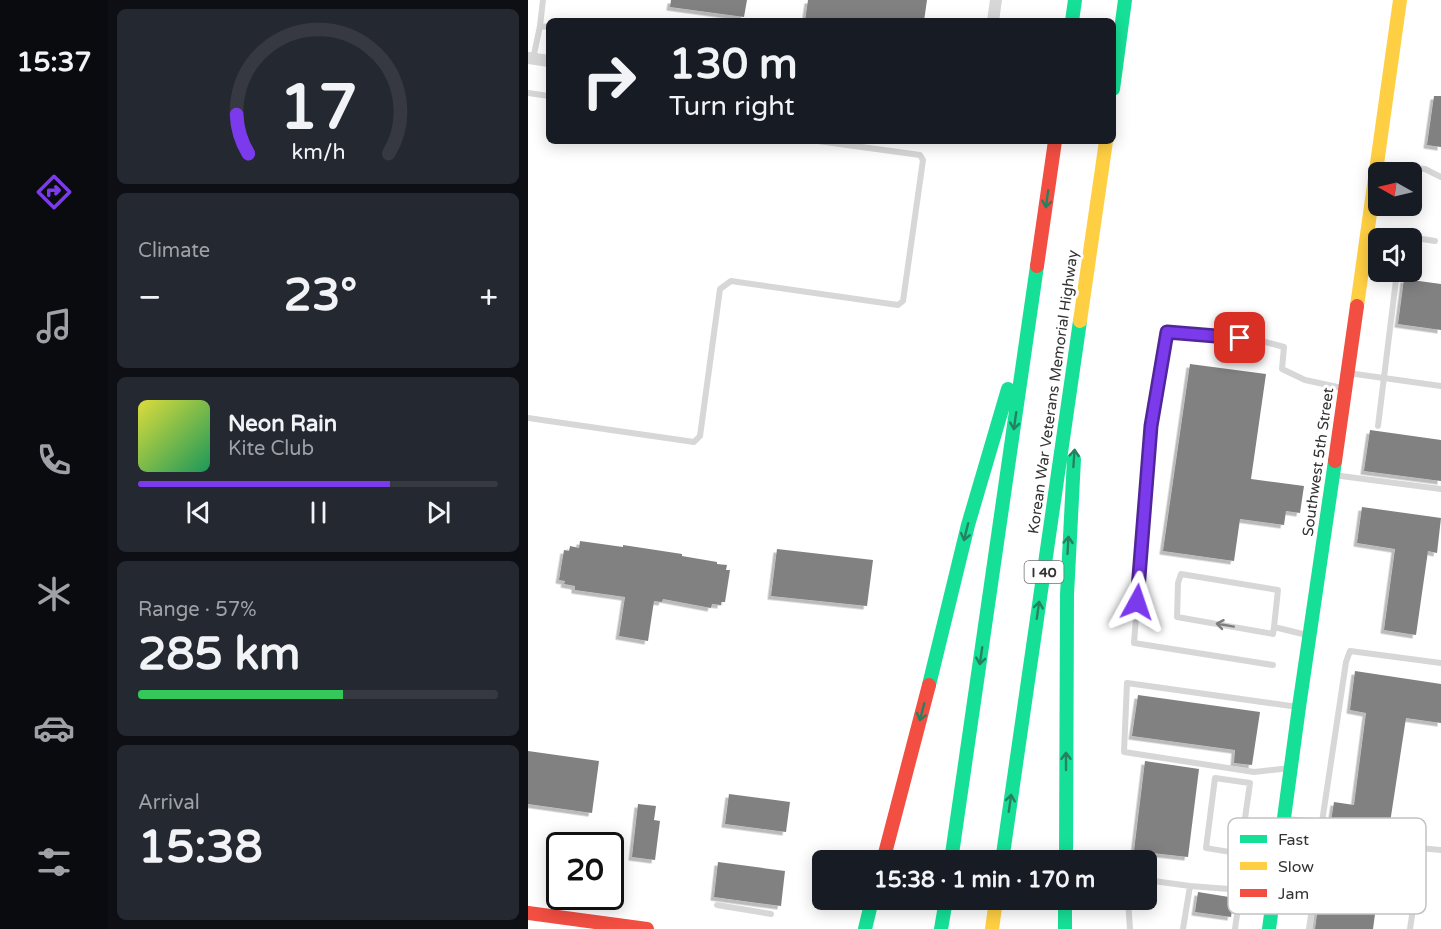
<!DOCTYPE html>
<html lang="en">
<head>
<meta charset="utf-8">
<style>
	:root { --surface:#171b24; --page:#242831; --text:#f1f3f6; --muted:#9ea1a6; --line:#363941; --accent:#7c3aed }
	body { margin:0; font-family:"Varela Round",sans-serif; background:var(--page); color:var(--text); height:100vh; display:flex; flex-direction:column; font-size:22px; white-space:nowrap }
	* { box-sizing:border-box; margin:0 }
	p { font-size:20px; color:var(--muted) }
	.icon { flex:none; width:33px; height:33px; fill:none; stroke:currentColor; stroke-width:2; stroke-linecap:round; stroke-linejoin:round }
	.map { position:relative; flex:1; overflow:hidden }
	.panel { display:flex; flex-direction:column; gap:9px; padding:9px; background:#0d0f14; width:420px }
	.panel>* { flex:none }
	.guide { position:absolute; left:18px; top:18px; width:570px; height:126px; border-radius:9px; box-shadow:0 3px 15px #0003; background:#171b24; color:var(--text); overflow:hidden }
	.needle { width:39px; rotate:278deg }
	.controls { position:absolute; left:840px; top:162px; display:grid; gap:12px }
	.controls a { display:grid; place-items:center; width:54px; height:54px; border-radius:9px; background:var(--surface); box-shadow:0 3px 15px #0003; font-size:30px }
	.speed { position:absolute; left:18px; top:832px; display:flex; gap:12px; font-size:30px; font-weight:700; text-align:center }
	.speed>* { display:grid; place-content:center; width:78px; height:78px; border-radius:50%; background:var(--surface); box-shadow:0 3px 15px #0003; line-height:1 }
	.speed .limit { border:3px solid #111; border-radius:9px; background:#fff; color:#111 }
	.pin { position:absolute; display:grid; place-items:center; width:51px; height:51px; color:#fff; margin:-26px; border-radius:12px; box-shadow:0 3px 9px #0006 }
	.me { position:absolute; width:66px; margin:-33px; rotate:5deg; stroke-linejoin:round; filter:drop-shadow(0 0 4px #0008) }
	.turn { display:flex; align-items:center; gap:21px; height:126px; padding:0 24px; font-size:27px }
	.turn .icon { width:78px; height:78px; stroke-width:2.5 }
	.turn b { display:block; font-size:42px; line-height:51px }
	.big { font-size:45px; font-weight:800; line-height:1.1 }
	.panel .widget { flex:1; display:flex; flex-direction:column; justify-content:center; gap:9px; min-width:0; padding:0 21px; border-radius:9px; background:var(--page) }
	.panel .dial { align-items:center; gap:0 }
	.dial svg { height:156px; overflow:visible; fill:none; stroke:var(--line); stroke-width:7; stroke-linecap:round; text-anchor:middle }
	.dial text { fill:var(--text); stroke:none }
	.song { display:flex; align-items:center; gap:18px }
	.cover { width:72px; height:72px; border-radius:9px; background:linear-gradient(135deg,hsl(60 70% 55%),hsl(150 70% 35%)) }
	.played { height:6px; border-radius:3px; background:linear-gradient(90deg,var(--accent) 70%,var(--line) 70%) }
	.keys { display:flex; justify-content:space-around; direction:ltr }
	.heat { display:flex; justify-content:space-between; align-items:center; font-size:33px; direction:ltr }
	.charge { height:9px; border-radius:4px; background:linear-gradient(90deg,#34c759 57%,var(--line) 0) }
	.trip { position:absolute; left:284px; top:850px; width:345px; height:60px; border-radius:9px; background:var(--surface); box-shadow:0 3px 15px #0003; font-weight:800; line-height:60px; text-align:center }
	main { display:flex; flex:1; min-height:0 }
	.tab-bar { display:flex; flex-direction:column; width:108px; justify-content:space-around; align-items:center; background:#090b0e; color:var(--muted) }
	.tab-bar .icon { width:42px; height:42px }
	.tab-bar .active { color:var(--accent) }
	.tab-bar b { font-size:27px; color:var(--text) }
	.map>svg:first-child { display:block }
	.building { fill:#818181; filter:url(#shadow) }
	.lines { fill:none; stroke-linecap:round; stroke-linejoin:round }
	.lane { stroke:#d7d7d7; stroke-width:6 }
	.street { stroke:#d7d7d7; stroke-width:12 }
	.fast { stroke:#16e098; stroke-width:14 }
	.slow { stroke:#ffcf43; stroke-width:14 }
	.jam { stroke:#f24e42; stroke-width:14 }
	.oneway { stroke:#268160 }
	.oneway2 { stroke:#7d7d7d }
	.route-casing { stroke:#51269a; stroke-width:15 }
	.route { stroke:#7c3aed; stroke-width:10 }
	.labels { text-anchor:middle; stroke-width:6; stroke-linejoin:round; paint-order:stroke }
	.shield { fill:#fff; stroke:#707070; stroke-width:1.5 }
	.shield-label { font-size:14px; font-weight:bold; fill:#333 }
	.street-label { font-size:15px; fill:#333; stroke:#fff }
	.key { fill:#fff; stroke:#c2c2c2; stroke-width:1.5 }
	.key-label { font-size:16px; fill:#333 }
</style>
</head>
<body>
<main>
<nav class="tab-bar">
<b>15:37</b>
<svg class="icon active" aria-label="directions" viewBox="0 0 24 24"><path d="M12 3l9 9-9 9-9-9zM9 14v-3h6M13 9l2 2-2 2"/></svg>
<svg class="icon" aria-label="music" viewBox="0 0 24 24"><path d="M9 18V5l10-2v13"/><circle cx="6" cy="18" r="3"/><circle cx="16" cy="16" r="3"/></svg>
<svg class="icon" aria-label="phone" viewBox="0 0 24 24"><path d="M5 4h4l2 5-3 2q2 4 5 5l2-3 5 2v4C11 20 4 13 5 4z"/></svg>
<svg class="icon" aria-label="climate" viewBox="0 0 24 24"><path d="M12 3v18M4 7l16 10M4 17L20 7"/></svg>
<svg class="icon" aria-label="car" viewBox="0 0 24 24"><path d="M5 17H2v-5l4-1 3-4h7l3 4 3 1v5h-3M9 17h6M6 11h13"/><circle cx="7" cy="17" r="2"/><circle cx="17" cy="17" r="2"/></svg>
<svg class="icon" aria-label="filters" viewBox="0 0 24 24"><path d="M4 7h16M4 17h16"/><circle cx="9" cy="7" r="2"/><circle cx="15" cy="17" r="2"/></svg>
</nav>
<section class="panel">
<div class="widget dial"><svg viewBox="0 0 100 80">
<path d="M14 69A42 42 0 1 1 86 69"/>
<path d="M14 69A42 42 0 0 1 8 49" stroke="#7c3aed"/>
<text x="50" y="56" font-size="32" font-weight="700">17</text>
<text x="50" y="72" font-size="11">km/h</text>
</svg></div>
<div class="widget"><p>Climate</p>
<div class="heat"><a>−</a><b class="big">23°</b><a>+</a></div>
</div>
<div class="widget">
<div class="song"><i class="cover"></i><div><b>Neon Rain</b><p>Kite Club</p></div></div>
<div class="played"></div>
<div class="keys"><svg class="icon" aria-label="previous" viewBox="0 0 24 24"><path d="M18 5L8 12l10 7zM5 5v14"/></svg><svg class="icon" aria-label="pause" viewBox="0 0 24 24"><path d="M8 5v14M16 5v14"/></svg><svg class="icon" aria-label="next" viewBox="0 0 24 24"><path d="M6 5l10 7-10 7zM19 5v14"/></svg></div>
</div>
<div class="widget"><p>Range · 57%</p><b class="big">285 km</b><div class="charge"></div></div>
<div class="widget"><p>Arrival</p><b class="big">15:38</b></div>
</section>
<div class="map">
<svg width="913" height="929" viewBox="0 0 913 929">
	<defs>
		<filter id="shadow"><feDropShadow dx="-3.5" dy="3.5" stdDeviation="0" flood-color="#0004"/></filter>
	</defs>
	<rect width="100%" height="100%" fill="#fff"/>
	<path class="building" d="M143,0H219L216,17L142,7Z
		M280,0H399L396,21H277Z
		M906,96H913V147L899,145Z
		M876,279L913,284V330L870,324Z
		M662,364L738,374L723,479L776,486L772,513L758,511L756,525L712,519L706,561L635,551Z
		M842,430L913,440V481L836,471Z
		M834,507L913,518L909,553L900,551L888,635L856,630L867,549L829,543Z
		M52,541L95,547V545L154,554V556L189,562V564L199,565L198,570H202L197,602H193V605L184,604L183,608L135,599L134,602L126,601L120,641L91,636L97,597L47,590V586L36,584L37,581L31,580L36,550L41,551L42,546L51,548Z
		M249,549L345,560L339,606L243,596Z
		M827,671L913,684V723L878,718L860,836L822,830L823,824L803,821L806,802L826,805L838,713L822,710Z
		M610,695L732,712L724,765L706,763L707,750L604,736Z
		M0,751L71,761L64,813L0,804Z
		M617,761L671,769L660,857L606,851Z
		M201,794L262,802L258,832L197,824Z
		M110,804L128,806L126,820L132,821L127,860L104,857Z
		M190,862L257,871L253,906L186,897Z
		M670,892L701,897L705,903L703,917L667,912Z
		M791,899L848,907L845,929H787Z"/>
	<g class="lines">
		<path class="lane" d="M15,0L12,26L21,27
			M5,59L12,26
			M0,93L21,96
			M849,164L897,169L913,177
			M843,231L907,241
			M820,373L913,386
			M0,418L166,442L172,436L192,289L203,281L370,305L375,301L395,160L392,155L290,141
			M850,426L869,272
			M805,475L913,489
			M746,627L745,634L649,617L650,583L653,574L750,590L746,627L779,635
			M745,665L606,643L623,426L639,332L730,340L756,347L754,369L777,380L814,388
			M762,768L726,772L596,752L599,683L770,707
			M757,819L794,822V838L781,929
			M794,822L818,662L822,651L913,663
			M794,841L863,850L880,847L913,850
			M712,854L722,783L687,778L678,848C702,852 725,856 749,858
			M618,880L662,886L701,889L711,901L707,929
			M600,900L602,929
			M189,905L243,914
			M655,929L662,886
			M882,929L889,882"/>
		<path class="street" d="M465,21L468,0
			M0,58L21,61"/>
		<path class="fast" d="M544,21L547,0
			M585,89L597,0
			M401,685L440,525L480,389
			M423,861L509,266
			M474,861L552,321
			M538,861L539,595L546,459
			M537,900V929
			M337,929L344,900
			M413,929L418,900
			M741,929L771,707L807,461"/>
		<path class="slow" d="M829,306L872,0
			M552,321L578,141
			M464,929L468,900"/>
		<path class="jam" d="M509,266L527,141
			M807,461L829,306
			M355,861L401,685
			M0,913L119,929"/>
	</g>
	<defs><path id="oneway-shaft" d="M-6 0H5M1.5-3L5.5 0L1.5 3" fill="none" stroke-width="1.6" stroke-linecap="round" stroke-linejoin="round" transform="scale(1.5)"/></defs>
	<g class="oneway">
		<use href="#oneway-shaft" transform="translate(519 199) rotate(98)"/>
		<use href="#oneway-shaft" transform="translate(487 421) rotate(98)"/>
		<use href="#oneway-shaft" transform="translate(546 458) rotate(-86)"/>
		<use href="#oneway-shaft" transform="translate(438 532) rotate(104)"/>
		<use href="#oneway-shaft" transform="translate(540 545) rotate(-87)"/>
		<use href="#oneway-shaft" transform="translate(510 610) rotate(-82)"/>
		<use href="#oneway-shaft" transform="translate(453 656) rotate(98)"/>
		<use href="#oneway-shaft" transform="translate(394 712) rotate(105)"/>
		<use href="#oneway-shaft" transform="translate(538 761) rotate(-90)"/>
		<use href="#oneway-shaft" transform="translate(482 803) rotate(-82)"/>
	</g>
	<use class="oneway2" href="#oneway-shaft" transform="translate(697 625) rotate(-170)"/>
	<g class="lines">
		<defs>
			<path id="route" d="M609,602L623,426L639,332L712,338"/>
		</defs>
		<use href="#route" class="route-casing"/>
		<use href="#route" class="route"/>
	</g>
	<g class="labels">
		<rect class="shield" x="496.5" y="561" width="39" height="22" rx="4.5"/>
		<g class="shield-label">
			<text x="516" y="577">I 40</text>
		</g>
		<g class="street-label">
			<text transform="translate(525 392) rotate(-82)" y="5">Korean War Veterans Memorial Highway</text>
			<text transform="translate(790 462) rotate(-82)" y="5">Southwest 5th Street</text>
		</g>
	</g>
	<rect x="700" y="818" width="198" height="96" rx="9" class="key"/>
	<rect x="712" y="835" width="27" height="8" fill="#16e098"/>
	<rect x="712" y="862" width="27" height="8" fill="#ffcf43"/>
	<rect x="712" y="889" width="27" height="8" fill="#f24e42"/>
	<g class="key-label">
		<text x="750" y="845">Fast</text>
		<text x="750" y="872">Slow</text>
		<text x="750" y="899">Jam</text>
	</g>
</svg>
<div class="controls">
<a><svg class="needle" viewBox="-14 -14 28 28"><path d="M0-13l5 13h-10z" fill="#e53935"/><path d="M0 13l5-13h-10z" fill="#9ea1a6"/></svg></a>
<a><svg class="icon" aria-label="sound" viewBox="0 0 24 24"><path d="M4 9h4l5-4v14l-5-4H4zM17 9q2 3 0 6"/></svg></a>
</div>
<div class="speed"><div class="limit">20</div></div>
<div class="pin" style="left:712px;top:338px;background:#d93025"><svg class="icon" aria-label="arrive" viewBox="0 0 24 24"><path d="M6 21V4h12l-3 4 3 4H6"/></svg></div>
<svg class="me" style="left:609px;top:602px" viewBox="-20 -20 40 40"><path d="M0-17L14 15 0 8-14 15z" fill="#7c3aed" stroke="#fff" stroke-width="4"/></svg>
<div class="trip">15:38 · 1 min · 170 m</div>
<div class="guide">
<div class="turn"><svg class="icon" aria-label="right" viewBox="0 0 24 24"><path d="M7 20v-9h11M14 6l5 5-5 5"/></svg><div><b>130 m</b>Turn right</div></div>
</div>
</div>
</main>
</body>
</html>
